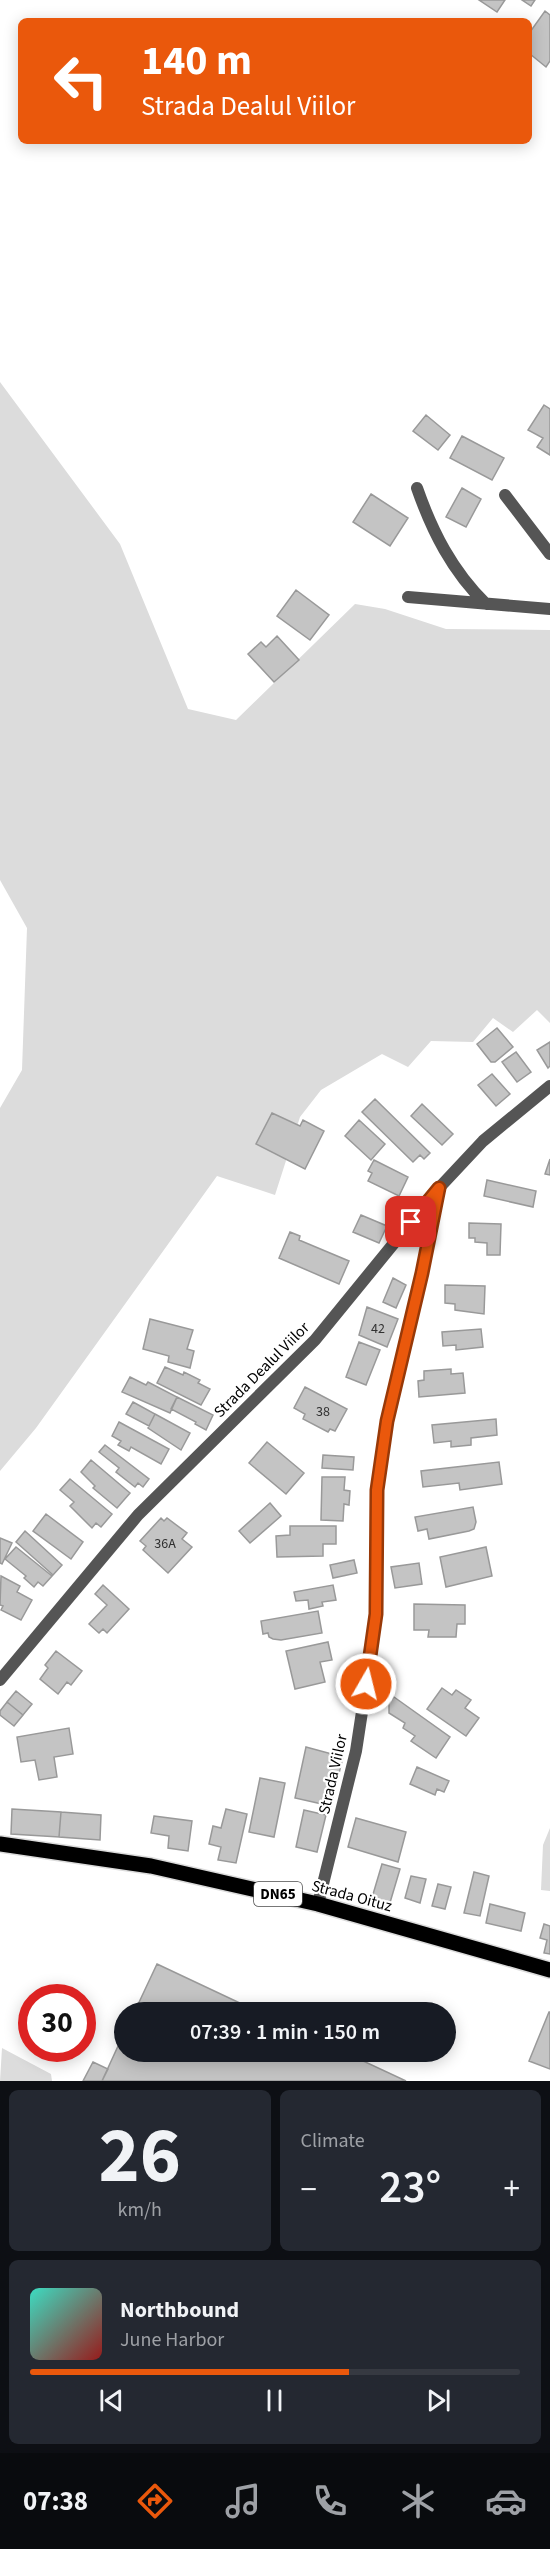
<!DOCTYPE html>
<html lang="en">
<head>
<meta charset="utf-8">
<style>
	:root { --surface:#171b24; --page:#242831; --text:#f1f3f6; --muted:#9ea1a6; --line:#363941; --accent:#ea580c }
	body { margin:0; font-family:"Source Sans 3",sans-serif; background:var(--page); color:var(--text); height:100vh; display:flex; flex-direction:column; font-size:22px; white-space:nowrap }
	* { box-sizing:border-box; margin:0 }
	p { font-size:20px; color:var(--muted) }
	.icon { flex:none; width:33px; height:33px; fill:none; stroke:currentColor; stroke-width:2; stroke-linecap:round; stroke-linejoin:round }
	.map { position:relative; height:2081px; overflow:hidden }
	.sheet { display:flex; flex-direction:column; gap:9px; padding:9px; background:#0d0f14; flex:1 }
	.sheet>* { flex:none }
	.guide { position:absolute; left:18px; top:18px; width:514px; height:126px; border-radius:9px; box-shadow:0 3px 15px #0003; background:#ea580c; color:#fff; overflow:hidden }
	.speed { position:absolute; left:18px; top:1984px; display:flex; gap:12px; font-size:30px; font-weight:700; text-align:center }
	.speed>* { display:grid; place-content:center; width:78px; height:78px; border-radius:50%; background:var(--surface); box-shadow:0 3px 15px #0003; line-height:1 }
	.speed .limit { border:9px solid #d22; background:#fff; color:#111 }
	.pin { position:absolute; display:grid; place-items:center; width:51px; height:51px; color:#fff; margin:-26px; border-radius:12px; box-shadow:0 3px 9px #0006 }
	.me { position:absolute; width:66px; margin:-33px; rotate:8deg; stroke-linejoin:round; filter:drop-shadow(0 0 4px #0008) }
	.turn { display:flex; align-items:center; gap:21px; height:126px; padding:0 24px; font-size:27px }
	.turn .icon { width:78px; height:78px; stroke-width:2.5 }
	.turn b { display:block; font-size:42px; line-height:51px }
	.big { font-size:45px; font-weight:600; line-height:1.1 }
	.sheet .tile { flex:1; display:flex; flex-direction:column; justify-content:center; gap:9px; min-width:0; padding:0 21px; border-radius:9px; background:var(--page) }
	.sheet .dial { align-items:center; gap:0 }
	.dial b { font-size:78px; line-height:1 }
	.song { display:flex; align-items:center; gap:18px }
	.cover { width:72px; height:72px; border-radius:9px; background:linear-gradient(135deg,hsl(170 70% 55%),hsl(0 70% 35%)) }
	.played { height:6px; border-radius:3px; background:linear-gradient(90deg,var(--accent) 65%,var(--line) 65%) }
	.keys { display:flex; justify-content:space-around; direction:ltr }
	.heat { display:flex; justify-content:space-between; align-items:center; font-size:33px; direction:ltr }
	.sheet .tiles { flex:1; display:grid; gap:9px; grid-template-columns:1fr 1fr }
	.tile:last-child { grid-column:span 2 }
	.trip { position:absolute; left:114px; top:2002px; width:342px; height:60px; border-radius:30px; background:var(--surface); box-shadow:0 3px 15px #0003; font-weight:600; line-height:60px; text-align:center }
	.tabs { display:flex; height:96px; justify-content:space-around; align-items:center; background:#090b0e; color:var(--muted) }
	.tabs .icon { width:42px; height:42px }
	.tabs .current { color:var(--accent) }
	.tabs b { font-size:27px; color:var(--text) }
	.map>svg:first-child { display:block }
	.green { fill:#dcdcdc }
	.building { fill:#c4c4c4; stroke:#999; stroke-width:1.5 }
	.lines { fill:none; stroke-linecap:round; stroke-linejoin:round }
	.primary-casing { stroke:#dbdbdb; stroke-width:18 }
	.minor { stroke:#555; stroke-width:12 }
	.primary { stroke:#000; stroke-width:15 }
	.route-casing { stroke:#983908; stroke-width:15 }
	.route { stroke:#ea580c; stroke-width:10 }
	.labels { text-anchor:middle; stroke-width:4.5; stroke-linejoin:round; paint-order:stroke }
	.number-label { font-size:14px; fill:#313131 }
	.shield { fill:#fff; stroke:#4c4c4c; stroke-width:1.5 }
	.shield-label { font-size:15px; font-weight:bold; fill:#000 }
	.street-label { font-size:16px; fill:#000; stroke:#fff }
</style>
</head>
<body>
<div class="map">
<svg width="550" height="2081" viewBox="0 0 550 2081">
	<rect width="100%" height="100%" fill="#fff"/>
	<path class="green" d="M0,382L120,544L188,709L236,720L355,604L385,609L446,629L550,630V1023L537,1010L513,1032L493,1018L473,1042L431,1041L408,1067L382,1054L321,1090L300,1117L275,1195L217,1176L36,1428L0,1471V1108L22,1070L27,928L0,880Z
		M550,1828V1891L541,1890L543,1845Z
		M2,2048L51,2074L52,2081H0Z"/>
	<path class="building" d="M479,0H505L497,12Z
		M522,0H535L531,6Z
		M545,11L550,15V61L546,67L530,54V32Z
		M544,405L550,409V455L537,447L543,438L528,430Z
		M426,415L450,435L438,450L413,431Z
		M462,436L504,458L492,480L450,458Z
		M462,488L481,499L466,527L446,517Z
		M371,494L408,518L390,546L353,522Z
		M296,590L329,615L310,640L277,616Z
		M277,636L299,660L274,682L248,654L261,642L266,647Z
		M497,1028L513,1047L495,1062H491L477,1044Z
		M550,1042V1066L548,1068L537,1050Z
		M516,1052L531,1072L517,1082L502,1062Z
		M492,1074L510,1094L496,1106L478,1085Z
		M375,1099L430,1153L424,1159L420,1155L413,1162L362,1112Z
		M422,1104L453,1134L442,1145L411,1116Z
		M272,1113L300,1126L303,1120L324,1131L305,1169L256,1144Z
		M359,1120L385,1144L371,1160L345,1136Z
		M550,1159V1175L545,1174Z
		M374,1160L408,1177L399,1196L368,1181L372,1173L368,1171Z
		M487,1180L536,1191L533,1207L484,1196Z
		M361,1215L387,1226L379,1243L353,1232Z
		M469,1223L501,1224L500,1255H487V1243L475,1242V1238H469Z
		M290,1232L300,1236L299,1240L349,1261L339,1284L279,1258Z
		M393,1278L406,1285L396,1308L383,1302Z
		M445,1285L485,1286L484,1314L455,1310V1304L445,1303Z
		M367,1307L398,1319L387,1347L359,1335Z
		M150,1319L193,1330L187,1349L194,1351L190,1368L168,1362L169,1356L143,1349Z
		M481,1329L483,1347L456,1350V1345L443,1346L442,1332Z
		M359,1342L380,1350L366,1385L346,1377Z
		M165,1367L183,1375L184,1372L200,1380L198,1383L210,1389L201,1405L157,1383Z
		M451,1369V1374L463,1373L465,1393L419,1397L418,1381L424,1380V1371Z
		M130,1377L146,1385L148,1382L177,1397L170,1413L122,1392Z
		M305,1387L347,1409L335,1431L330,1429L328,1432L303,1419L305,1414L294,1408Z
		M177,1397L213,1415L206,1430L195,1424L196,1422L171,1409Z
		M133,1402L155,1414L149,1426L126,1414Z
		M155,1414L190,1433L181,1450L148,1428Z
		M496,1419L497,1435L471,1438V1445L451,1447V1441L434,1443L432,1425Z
		M119,1422L169,1449L161,1464L131,1447L129,1451L118,1445L121,1441L112,1436Z
		M267,1442L304,1473L286,1494L249,1463Z
		M105,1445L149,1479L143,1487L138,1483L135,1487L116,1472L119,1468L99,1452Z
		M323,1455L354,1457L353,1470L322,1468Z
		M91,1460L130,1493L117,1508L93,1488L95,1486L81,1472Z
		M499,1462L502,1484L460,1490L459,1483L423,1487L421,1471Z
		M322,1477H345L344,1490L350,1491L349,1505L344,1504L343,1521L321,1520Z
		M70,1479L112,1514L101,1527L96,1523L92,1528L70,1506L74,1502L60,1490Z
		M270,1503L281,1516L250,1543L239,1531Z
		M473,1507L476,1522L474,1529L469,1531L429,1539L427,1529L418,1531L415,1517Z
		M46,1514L83,1542L71,1559L33,1531Z
		M161,1518L164,1521L167,1518L187,1533L182,1539L192,1547L168,1573L143,1550L146,1546L140,1541Z
		M290,1526H336V1544H323V1556L277,1557L276,1536L290,1535Z
		M25,1531L62,1565L53,1575L16,1542Z
		M0,1538L12,1543L2,1564L0,1563Z
		M16,1547L52,1576L43,1586L38,1582L34,1587L24,1578L26,1576L5,1559Z
		M486,1547L492,1576L446,1587L440,1557Z
		M354,1560L357,1573L333,1578L330,1565Z
		M419,1563L422,1584L395,1588L391,1567Z
		M1,1576L20,1586L17,1592L32,1600L21,1620L1,1610L3,1606L0,1605Z
		M103,1585L129,1609L107,1633L103,1629L99,1633L89,1624L107,1605L95,1594Z
		M333,1585L336,1600L322,1602L323,1606L309,1609L308,1600L296,1601L294,1592Z
		M414,1604L465,1605V1624H457L456,1637H428L429,1630H414Z
		M318,1611L322,1633L281,1640L273,1639L269,1637L268,1633L263,1634L261,1621Z
		M328,1642L332,1660L320,1662L325,1682L295,1689L286,1651Z
		M56,1651L82,1671L71,1685L67,1682L58,1694L40,1679L48,1668L45,1665Z
		M442,1688L452,1695L456,1690L471,1700L465,1708L479,1718L466,1736L427,1709Z
		M16,1691L32,1704L23,1715L7,1702Z
		M394,1697L450,1737L436,1758L411,1741L415,1736L403,1728L405,1723L389,1713V1703Z
		M7,1702L23,1715L14,1726L0,1715V1711Z
		M69,1728L73,1754L54,1757L57,1777L39,1780L35,1760L21,1762L17,1737Z
		M306,1747L343,1757L331,1806L295,1798Z
		M417,1767L449,1781L444,1792L437,1789L435,1795L410,1784Z
		M260,1778L285,1783L274,1837L249,1832Z
		M12,1809L61,1812L59,1837L11,1834Z
		M226,1809L247,1814L236,1863L218,1860L221,1847L209,1844L213,1826L221,1828Z
		M304,1810L326,1815L317,1852L296,1847Z
		M61,1812L101,1815L100,1840L59,1837Z
		M154,1816L192,1821L188,1851L168,1848L169,1836L151,1833Z
		M356,1818L406,1832L398,1862L348,1847Z
		M382,1864L400,1869L389,1906L371,1901Z
		M474,1872L489,1876L480,1916L464,1913Z
		M411,1876L426,1879L420,1903L405,1898Z
		M438,1884L451,1887L445,1909L432,1906Z
		M490,1904L525,1913L521,1931L486,1923Z
		M544,1924L550,1926V1954L544,1953L547,1940L540,1938Z
		M157,1964L261,2013H134Z
		M549,2012H550V2069L529,2061Z
		M124,2033V2052H344L406,2081H102Z
		M93,2062L108,2069L102,2081H83Z"/>
	<g class="lines">
		<defs>
			<path id="primary" d="M0,1844L151,1866L318,1904L550,1970"/>
		</defs>
		<use href="#primary" class="primary-casing"/>
		<path class="minor" d="M417,488C432,531 452,571 486,604
			M505,495L550,554
			M408,597L550,609
			M0,1680L138,1515L315,1340L439,1188L483,1141L550,1086
			M318,1904L356,1751L373,1640L376,1614L377,1490L387,1421L422,1273L439,1191"/>
		<use href="#primary" class="primary"/>
	</g>
	<g class="lines">
		<defs>
			<path id="route" d="M366,1684L376,1614L377,1490L387,1421L422,1273L439,1188L411,1222"/>
		</defs>
		<use href="#route" class="route-casing"/>
		<use href="#route" class="route"/>
	</g>
	<g class="labels">
		<g class="number-label">
			<text x="378" y="1333">42</text>
			<text x="323" y="1416">38</text>
			<text x="165" y="1548">36A</text>
		</g>
		<rect class="shield" x="254" y="1882" width="48" height="24" rx="4.5"/>
		<g class="shield-label">
			<text x="278" y="1899">DN65</text>
		</g>
		<g class="street-label">
			<text transform="translate(261 1369) rotate(-45)" y="6">Strada Dealul Viilor</text>
			<text transform="translate(332 1774) rotate(-77)" y="6">Strada Viilor</text>
			<text transform="translate(352 1895) rotate(15)" y="6">Strada Oituz</text>
		</g>
	</g>
</svg>
<div class="speed"><div class="limit">30</div></div>
<div class="pin" style="left:411px;top:1222px;background:#d93025"><svg class="icon" aria-label="arrive" viewBox="0 0 24 24"><path d="M6 21V4h12l-3 4 3 4H6"/></svg></div>
<svg class="me" style="left:366px;top:1684px" viewBox="-20 -20 40 40"><circle r="17" fill="#ea580c" stroke="#fff" stroke-width="3"/><path d="M0-11L8 9 0 5-8 9z" fill="#fff"/></svg>
<div class="trip">07:39 · 1 min · 150 m</div>
<div class="guide">
<div class="turn"><svg class="icon" aria-label="left" viewBox="0 0 24 24"><path d="M17 20v-9H6M10 6l-5 5 5 5"/></svg><div><b>140 m</b>Strada Dealul Viilor</div></div>
</div>
</div>
<section class="sheet">
<div class="tiles">
<div class="tile dial"><b>26</b><p>km/h</p></div>
<div class="tile"><p>Climate</p>
<div class="heat"><a>−</a><b class="big">23°</b><a>+</a></div>
</div>
<div class="tile">
<div class="song"><i class="cover"></i><div><b>Northbound</b><p>June Harbor</p></div></div>
<div class="played"></div>
<div class="keys"><svg class="icon" aria-label="previous" viewBox="0 0 24 24"><path d="M18 5L8 12l10 7zM5 5v14"/></svg><svg class="icon" aria-label="pause" viewBox="0 0 24 24"><path d="M8 5v14M16 5v14"/></svg><svg class="icon" aria-label="next" viewBox="0 0 24 24"><path d="M6 5l10 7-10 7zM19 5v14"/></svg></div>
</div>
</div>
</section>
<nav class="tabs">
<b>07:38</b>
<svg class="icon current" aria-label="directions" viewBox="0 0 24 24"><path d="M12 3l9 9-9 9-9-9zM9 14v-3h6M13 9l2 2-2 2"/></svg>
<svg class="icon" aria-label="music" viewBox="0 0 24 24"><path d="M9 18V5l10-2v13"/><circle cx="6" cy="18" r="3"/><circle cx="16" cy="16" r="3"/></svg>
<svg class="icon" aria-label="phone" viewBox="0 0 24 24"><path d="M5 4h4l2 5-3 2q2 4 5 5l2-3 5 2v4C11 20 4 13 5 4z"/></svg>
<svg class="icon" aria-label="climate" viewBox="0 0 24 24"><path d="M12 3v18M4 7l16 10M4 17L20 7"/></svg>
<svg class="icon" aria-label="car" viewBox="0 0 24 24"><path d="M5 17H2v-5l4-1 3-4h7l3 4 3 1v5h-3M9 17h6M6 11h13"/><circle cx="7" cy="17" r="2"/><circle cx="17" cy="17" r="2"/></svg>
</nav>
</body>
</html>
